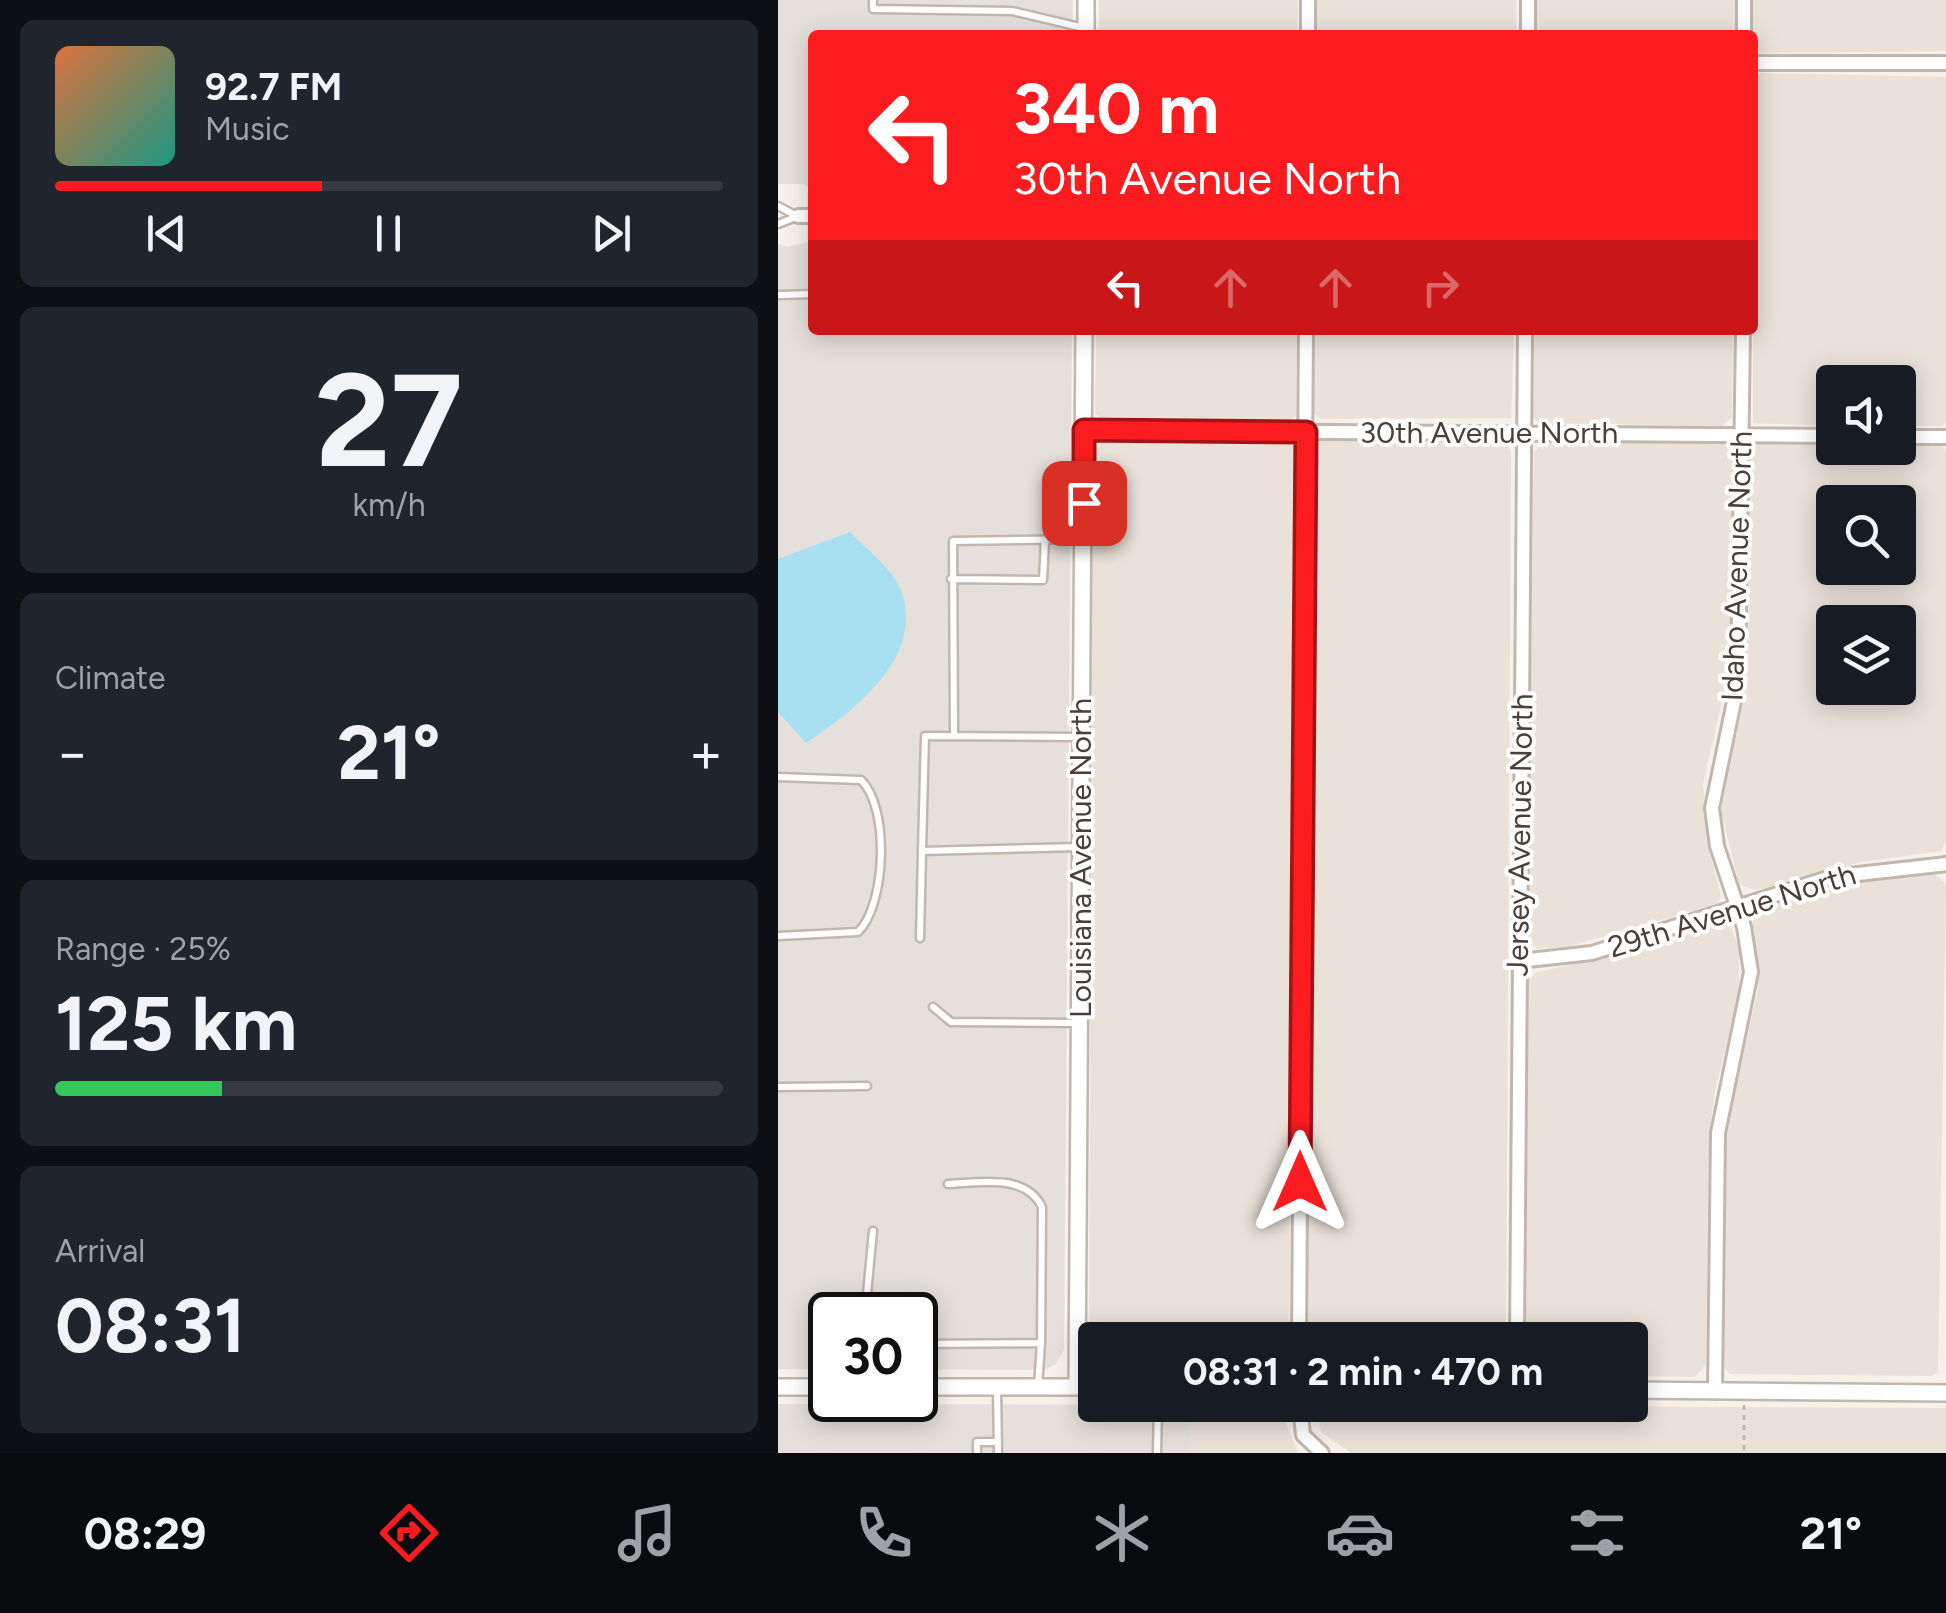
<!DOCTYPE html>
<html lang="en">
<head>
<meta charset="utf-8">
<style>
	:root { --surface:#171b24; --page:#20242c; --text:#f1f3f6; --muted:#9ea1a6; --line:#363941; --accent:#fc1c20 }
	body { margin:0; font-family:Figtree,sans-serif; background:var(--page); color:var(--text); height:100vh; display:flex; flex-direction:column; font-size:38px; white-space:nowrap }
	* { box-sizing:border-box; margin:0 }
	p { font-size:32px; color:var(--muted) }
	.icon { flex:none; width:55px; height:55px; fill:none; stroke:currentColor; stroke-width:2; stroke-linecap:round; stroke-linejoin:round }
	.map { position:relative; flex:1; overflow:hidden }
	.side { display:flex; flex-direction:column; gap:20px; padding:20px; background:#0d0f14; width:778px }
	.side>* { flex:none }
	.guide { position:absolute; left:30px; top:30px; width:950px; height:305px; border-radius:10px; box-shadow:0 5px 25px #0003; background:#fc1c20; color:#fff; overflow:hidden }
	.buttons { position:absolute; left:1038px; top:365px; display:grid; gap:20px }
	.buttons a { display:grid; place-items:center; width:100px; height:100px; border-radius:10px; background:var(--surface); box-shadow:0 5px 25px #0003; font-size:50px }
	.speed { position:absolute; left:30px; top:1292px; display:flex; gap:20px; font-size:50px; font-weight:700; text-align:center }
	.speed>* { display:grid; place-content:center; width:130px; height:130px; border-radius:50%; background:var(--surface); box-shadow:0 5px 25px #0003; line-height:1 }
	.speed .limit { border:5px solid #111; border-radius:15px; background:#fff; color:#111 }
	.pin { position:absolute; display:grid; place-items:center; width:85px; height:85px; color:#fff; margin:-42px; border-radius:20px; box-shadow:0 5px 15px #0006 }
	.me { position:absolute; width:110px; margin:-55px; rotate:0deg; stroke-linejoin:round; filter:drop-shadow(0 0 8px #0008) }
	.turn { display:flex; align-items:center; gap:35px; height:210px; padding:0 40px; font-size:45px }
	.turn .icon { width:130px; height:130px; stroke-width:2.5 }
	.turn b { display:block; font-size:70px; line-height:85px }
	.lanes { display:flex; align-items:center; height:95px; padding:0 40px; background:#0003; justify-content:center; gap:50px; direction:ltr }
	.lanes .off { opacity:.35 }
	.big { font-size:75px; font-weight:700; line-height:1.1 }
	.side .card { flex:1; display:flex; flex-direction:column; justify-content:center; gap:15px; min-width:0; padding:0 35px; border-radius:15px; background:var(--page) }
	.side .dial { align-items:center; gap:0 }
	.dial b { font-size:130px; line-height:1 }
	.song { display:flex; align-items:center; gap:30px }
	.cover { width:120px; height:120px; border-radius:15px; background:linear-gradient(135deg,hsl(20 70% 55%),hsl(170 70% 35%)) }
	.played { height:10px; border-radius:5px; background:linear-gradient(90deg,var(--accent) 40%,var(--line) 40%) }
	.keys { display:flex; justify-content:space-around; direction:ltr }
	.heat { display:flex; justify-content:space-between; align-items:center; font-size:55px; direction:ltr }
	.charge { height:15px; border-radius:8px; background:linear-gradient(90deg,#34c759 25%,var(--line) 0) }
	.trip { position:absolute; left:300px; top:1322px; width:570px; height:100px; border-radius:10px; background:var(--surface); box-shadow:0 5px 25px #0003; font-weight:700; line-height:100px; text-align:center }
	.dock { display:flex; height:160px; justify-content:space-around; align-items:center; background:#090b0e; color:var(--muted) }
	.dock .icon { width:70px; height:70px }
	.dock .current { color:var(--accent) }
	.dock b { font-size:45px; color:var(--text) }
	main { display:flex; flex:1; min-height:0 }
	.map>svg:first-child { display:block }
	.residential { fill:#eae2d9; fill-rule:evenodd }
	.industrial { fill:#e6e0dc }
	.water { fill:#a8e0f2 }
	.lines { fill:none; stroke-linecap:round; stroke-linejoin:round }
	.service-casing { stroke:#c2b7ad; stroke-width:11 }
	.minor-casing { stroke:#c2b7ad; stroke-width:18 }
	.tertiary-casing { stroke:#c2b7ad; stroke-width:20 }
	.path { stroke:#c4b09e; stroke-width:2.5; stroke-dasharray:5 5; stroke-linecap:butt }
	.service { stroke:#fff; stroke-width:6 }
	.minor { stroke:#fff; stroke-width:12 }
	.tertiary { stroke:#fff; stroke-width:15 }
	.route-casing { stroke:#a41215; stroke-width:25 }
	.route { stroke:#fc1c20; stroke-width:18 }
	.labels { text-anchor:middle; stroke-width:8; stroke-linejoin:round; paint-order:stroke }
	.street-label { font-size:30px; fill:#4a4039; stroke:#fff }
</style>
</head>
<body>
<main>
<section class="side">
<div class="card">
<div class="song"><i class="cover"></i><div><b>92.7 FM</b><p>Music</p></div></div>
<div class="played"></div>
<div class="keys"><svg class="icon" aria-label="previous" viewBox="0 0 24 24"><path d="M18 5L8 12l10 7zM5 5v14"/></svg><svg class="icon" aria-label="pause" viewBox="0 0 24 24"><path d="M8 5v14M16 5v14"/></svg><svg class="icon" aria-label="next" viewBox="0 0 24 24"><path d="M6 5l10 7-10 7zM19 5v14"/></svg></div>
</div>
<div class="card dial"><b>27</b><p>km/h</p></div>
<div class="card"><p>Climate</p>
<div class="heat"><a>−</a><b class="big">21°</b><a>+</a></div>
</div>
<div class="card"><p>Range · 25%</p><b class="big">125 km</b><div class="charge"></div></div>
<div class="card"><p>Arrival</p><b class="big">08:31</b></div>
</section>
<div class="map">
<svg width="1169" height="1453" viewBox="0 0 1169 1453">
	<rect width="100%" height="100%" fill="#f6f1eb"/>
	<path class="residential" d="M321,0H520V35H321Z
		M539,0H738V35H539Z
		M758,0H957V35H757Z
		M975,0H1168V51L983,53L975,44Z
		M983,73L1168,77L1169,421L1164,426H1120V382H1055V426L975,423V80Z
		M318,330H519L518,416L509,421H326L317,413Z
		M536,330H736L733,418L543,419L536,414Z
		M755,330H955L954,417L944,426L761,423L754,417Z
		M544,439L726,442L733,452L728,1340H528L535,451Z
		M507,440L518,448L511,1340H318L317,1364L311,1351L314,449L325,442Z
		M766,442L944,443L955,453L951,671L925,784L932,854L943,896L939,904L792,946L759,949L749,939L756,452Z
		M981,443L1055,444V448L1162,445L1169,450L1168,812V842L1163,851L1084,862L979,890L961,885L943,810L970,680L972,454ZM1055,502H1120V568H1055ZM1055,622H1120V688H1055Z
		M1157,874L1168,884L1160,1372L1154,1376L952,1374L945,1365L947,1135L980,989L974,913L1036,888L1079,878Z
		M944,921L951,922L961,948V995L936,1095L931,1137L928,1364L917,1377L853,1376L852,1340H748L750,982L758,972L874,948Z
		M411,1405L495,1406L504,1414L520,1453H411Z
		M551,1405L1168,1408V1453H573L543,1432L541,1420Z"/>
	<path class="industrial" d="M0,0H295L294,35H35V190L25,184H0Z
		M35,241V330H294L286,1350L278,1364L266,1370L138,1369V1315H52V1369H0V244L10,247Z
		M0,1404L411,1405V1453H0Z"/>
	<path class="water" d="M72,532C87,548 115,569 123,590C148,657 75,712 28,743L0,712V559Z"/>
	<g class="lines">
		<defs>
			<path id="service" d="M95,0V9L234,11L306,28
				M0,206L19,216
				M0,224L18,217
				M0,295L35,294
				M173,579L265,580L267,540
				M176,734L175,541L305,539
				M302,737L147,736L144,851L302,847
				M0,777L83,780C112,808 108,905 80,932L0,936
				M142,938L144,851
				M155,1007L173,1022L298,1023
				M0,1087L89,1086
				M170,1184C201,1183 248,1173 264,1207L263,1343
				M87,1315L95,1231
				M138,1344L263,1343L260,1387
				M219,1388L220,1453
				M199,1453V1442H220
				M379,1453L380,1405"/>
			<path id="minor" d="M530,35V0
				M750,35V0
				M966,35V0
				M975,63H1169
				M20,216H35
				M306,430L1055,436
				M1120,437H1169
				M741,961L814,953L1053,877L1169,864
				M521,1340L528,330
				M739,1340L747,330
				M937,1392L940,1133L973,972L966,927L939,846L934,808L960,682L965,330
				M522,1405L525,1435L544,1453"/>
			<path id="tertiary" d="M308,35V0
				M0,1387H52
				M138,1387H318
				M299,1387L306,330
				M852,1390L1169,1393"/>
		</defs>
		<use href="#service" class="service-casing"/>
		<use href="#minor" class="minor-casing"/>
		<use href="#tertiary" class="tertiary-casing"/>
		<path class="path" d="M966,1405V1453"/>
		<use href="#service" class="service"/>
		<use href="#minor" class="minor"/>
		<use href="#tertiary" class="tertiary"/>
	</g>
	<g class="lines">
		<defs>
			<path id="route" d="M306,503V430L528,432L522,1182"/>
		</defs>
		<use href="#route" class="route-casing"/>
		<use href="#route" class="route"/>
	</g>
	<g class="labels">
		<g class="street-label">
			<text x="711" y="443">30th Avenue North</text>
			<text transform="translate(959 566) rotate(-88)" y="10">Idaho Avenue North</text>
			<text transform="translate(742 835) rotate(-89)" y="10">Jersey Avenue North</text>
			<text transform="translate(303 858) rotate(-90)" y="10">Louisiana Avenue North</text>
			<text transform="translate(954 911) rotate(-17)" y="10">29th Avenue North</text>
		</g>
	</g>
</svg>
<div class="buttons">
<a><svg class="icon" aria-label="sound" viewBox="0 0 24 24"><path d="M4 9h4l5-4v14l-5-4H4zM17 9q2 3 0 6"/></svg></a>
<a><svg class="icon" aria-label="search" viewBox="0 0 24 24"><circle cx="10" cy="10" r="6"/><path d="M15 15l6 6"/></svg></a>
<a><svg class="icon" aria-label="layers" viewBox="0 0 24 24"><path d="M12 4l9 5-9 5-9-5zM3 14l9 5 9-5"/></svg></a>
</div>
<div class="speed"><div class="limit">30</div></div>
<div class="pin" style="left:306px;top:503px;background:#d93025"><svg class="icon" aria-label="arrive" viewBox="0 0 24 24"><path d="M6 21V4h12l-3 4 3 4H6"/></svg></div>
<svg class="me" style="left:522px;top:1182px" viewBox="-20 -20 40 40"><path d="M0-17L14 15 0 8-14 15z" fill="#fc1c20" stroke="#fff" stroke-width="4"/></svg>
<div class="trip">08:31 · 2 min · 470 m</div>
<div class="guide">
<div class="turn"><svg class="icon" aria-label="left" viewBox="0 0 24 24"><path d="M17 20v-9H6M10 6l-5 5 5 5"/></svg><div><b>340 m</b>30th Avenue North</div></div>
<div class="lanes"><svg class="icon" aria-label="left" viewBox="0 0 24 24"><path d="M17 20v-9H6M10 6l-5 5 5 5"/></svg><svg class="icon off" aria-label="ahead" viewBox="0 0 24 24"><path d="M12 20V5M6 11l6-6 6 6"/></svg><svg class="icon off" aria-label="ahead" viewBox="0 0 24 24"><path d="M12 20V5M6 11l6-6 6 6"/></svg><svg class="icon off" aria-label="right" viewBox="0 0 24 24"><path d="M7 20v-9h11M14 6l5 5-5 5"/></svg></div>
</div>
</div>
</main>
<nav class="dock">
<b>08:29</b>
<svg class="icon current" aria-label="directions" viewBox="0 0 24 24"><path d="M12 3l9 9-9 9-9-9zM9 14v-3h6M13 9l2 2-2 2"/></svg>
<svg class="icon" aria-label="music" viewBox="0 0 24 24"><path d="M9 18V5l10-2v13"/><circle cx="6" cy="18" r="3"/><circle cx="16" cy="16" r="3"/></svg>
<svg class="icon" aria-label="phone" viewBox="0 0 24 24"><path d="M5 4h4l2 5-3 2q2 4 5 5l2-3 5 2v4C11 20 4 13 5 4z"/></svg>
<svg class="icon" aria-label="climate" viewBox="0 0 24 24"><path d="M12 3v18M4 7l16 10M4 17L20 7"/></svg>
<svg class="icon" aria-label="car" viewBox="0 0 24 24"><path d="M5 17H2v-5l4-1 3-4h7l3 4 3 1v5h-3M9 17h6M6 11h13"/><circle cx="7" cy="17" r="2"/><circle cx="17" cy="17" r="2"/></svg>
<svg class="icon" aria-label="filters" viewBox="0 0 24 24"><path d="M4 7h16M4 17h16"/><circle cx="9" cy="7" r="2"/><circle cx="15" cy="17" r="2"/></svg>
<b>21°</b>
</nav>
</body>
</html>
